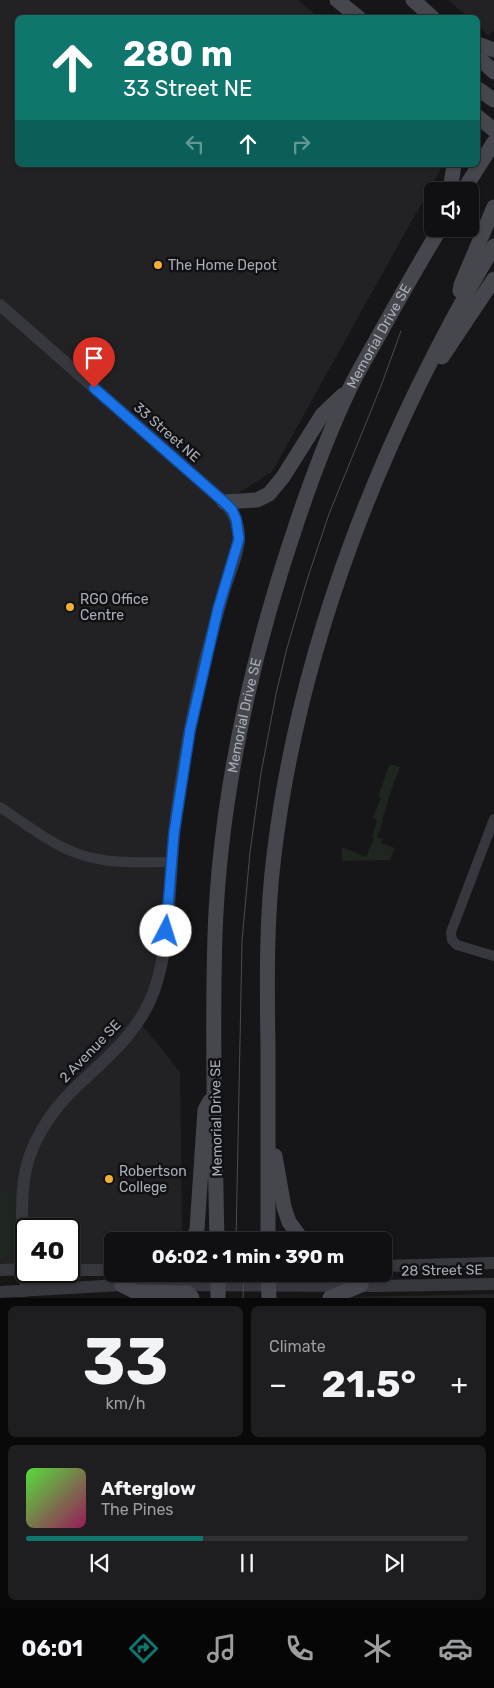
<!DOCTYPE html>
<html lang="en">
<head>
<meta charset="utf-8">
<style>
	:root { --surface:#101012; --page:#1e1e20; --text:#f1f3f6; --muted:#9c9d9f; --line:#303032; --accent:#0f766e }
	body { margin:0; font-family:Rubik,sans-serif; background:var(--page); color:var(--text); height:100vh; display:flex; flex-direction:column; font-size:19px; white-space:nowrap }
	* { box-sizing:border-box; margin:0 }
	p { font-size:16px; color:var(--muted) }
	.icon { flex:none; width:28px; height:28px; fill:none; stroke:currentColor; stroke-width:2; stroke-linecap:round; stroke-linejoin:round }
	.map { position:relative; height:1298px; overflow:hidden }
	.drawer { display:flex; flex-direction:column; gap:8px; padding:8px; background:#09090a; flex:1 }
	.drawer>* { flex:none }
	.banner { position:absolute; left:15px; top:15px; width:465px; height:152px; border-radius:8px; box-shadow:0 1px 4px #0004,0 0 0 1px var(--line); background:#0f766e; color:#fff; overflow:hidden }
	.tools { position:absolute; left:424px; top:182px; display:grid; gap:10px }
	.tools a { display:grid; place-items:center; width:55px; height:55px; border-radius:8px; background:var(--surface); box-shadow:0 1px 4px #0004,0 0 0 1px var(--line); font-size:25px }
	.speed { position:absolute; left:15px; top:1218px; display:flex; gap:10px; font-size:25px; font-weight:700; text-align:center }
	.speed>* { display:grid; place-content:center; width:65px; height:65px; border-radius:50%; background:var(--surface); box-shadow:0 1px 4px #0004,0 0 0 1px var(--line); line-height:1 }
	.speed .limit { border:2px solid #111; border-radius:8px; background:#fff; color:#111 }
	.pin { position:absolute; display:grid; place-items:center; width:42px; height:42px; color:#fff; margin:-51px -21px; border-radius:50% 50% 50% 0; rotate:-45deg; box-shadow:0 0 5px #0007 }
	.pin .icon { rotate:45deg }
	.me { position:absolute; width:55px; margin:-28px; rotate:5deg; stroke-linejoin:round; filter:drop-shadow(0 0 4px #0008) }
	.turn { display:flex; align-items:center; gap:18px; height:105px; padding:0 25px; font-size:22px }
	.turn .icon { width:65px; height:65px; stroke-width:2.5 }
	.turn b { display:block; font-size:35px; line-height:42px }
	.lanes { display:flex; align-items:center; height:48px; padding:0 25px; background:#0003; justify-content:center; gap:25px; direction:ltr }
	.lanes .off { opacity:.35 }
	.big { font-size:38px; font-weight:700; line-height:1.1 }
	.drawer .tile { flex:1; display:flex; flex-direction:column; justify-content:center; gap:8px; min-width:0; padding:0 18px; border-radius:8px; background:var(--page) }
	.drawer .dial { align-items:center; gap:0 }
	.dial b { font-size:65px; line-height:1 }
	.song { display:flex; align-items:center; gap:15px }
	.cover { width:60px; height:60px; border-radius:8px; background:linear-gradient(135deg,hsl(110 70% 55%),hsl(330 70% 35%)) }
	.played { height:5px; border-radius:2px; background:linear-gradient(90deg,var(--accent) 40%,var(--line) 40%) }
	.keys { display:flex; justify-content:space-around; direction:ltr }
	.heat { display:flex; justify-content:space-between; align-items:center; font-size:28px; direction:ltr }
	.drawer .tiles { flex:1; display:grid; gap:8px; grid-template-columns:1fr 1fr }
	.tile:last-child { grid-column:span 2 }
	.trip { position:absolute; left:104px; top:1232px; width:288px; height:50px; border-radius:8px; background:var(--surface); box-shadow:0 1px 4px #0004,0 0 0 1px var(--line); font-weight:700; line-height:50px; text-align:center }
	.tab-bar { display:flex; height:80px; justify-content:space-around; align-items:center; background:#060607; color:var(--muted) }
	.tab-bar .icon { width:35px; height:35px }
	.tab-bar .selected { color:var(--accent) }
	.tab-bar b { font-size:22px; color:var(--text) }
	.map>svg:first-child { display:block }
	.built { fill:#222225 }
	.green { fill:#1e261f }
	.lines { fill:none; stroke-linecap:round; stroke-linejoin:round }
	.minor { stroke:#37383d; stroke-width:10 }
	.tertiary { stroke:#37383d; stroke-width:12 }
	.secondary { stroke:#45474d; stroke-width:15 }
	.tram { stroke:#4a4c52; stroke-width:1 }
	.route-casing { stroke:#114b97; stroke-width:12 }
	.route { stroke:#1a73e8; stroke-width:9 }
	.poi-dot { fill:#f2b134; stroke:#111113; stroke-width:2 }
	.labels { text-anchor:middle; stroke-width:5; stroke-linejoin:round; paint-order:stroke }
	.poi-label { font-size:14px; fill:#a8adb8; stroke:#111113; text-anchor:start }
	.street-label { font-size:14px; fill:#a8adb8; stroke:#111113 }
</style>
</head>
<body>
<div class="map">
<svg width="494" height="1298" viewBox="0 0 494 1298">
	<rect width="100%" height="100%" fill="#161618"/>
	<path class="built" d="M0,0H298L318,17L18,18V165H443L272,472L224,502L238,526L190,731L164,949L139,1021L180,1072L182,1241H112V1270H69V1229H26V1269L0,1270Z
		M448,0H494V31L488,35L478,26V18L468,17Z
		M494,1294V1298H343L346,1297Z"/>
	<path class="green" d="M390,764L400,767L387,802H388L382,820L383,821L377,837L383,839L381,843L395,848L390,860L342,861V847L366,857L374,838L372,837L377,820L373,818L381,798L378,796Z
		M0,1191L13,1192V1248L8,1257L0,1261Z"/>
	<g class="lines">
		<path class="minor" d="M0,807C30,827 61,853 98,859C122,864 148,862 172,862
			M494,819L451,932L452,940L457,945L494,956"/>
		<path class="tertiary" d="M0,305L224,502C233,512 239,522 239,536C239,552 231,570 226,585C218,611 211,637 204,663C191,719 180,777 174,835C169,886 171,942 154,991C139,1033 105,1059 74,1089C50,1112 28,1146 24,1180C19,1217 25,1255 26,1291
			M382,1266L494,1263
			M0,1270L26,1269
			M69,1270H112
			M0,1292L122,1285L378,1286L494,1284"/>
		<g class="secondary">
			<path d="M337,0L359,18"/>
			<path d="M413,0L433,18"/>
			<path d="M478,44L494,50"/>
			<path d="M478,57L494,72"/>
			<path d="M478,89L494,100"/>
			<path d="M478,117L494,130"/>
			<path d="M447,191L451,184L454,165"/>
			<path d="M463,191L494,142"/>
			<path d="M460,291L461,285L494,207"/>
			<path d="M442,357L494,279"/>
			<path d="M224,502L257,500L269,494L283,477L322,415L343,395"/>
			<path d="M275,1156L284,1207L289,1222L303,1241"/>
			<path d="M193,1241L197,1229L205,1110L210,1101"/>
			<path id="s1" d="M217,1241C215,1139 212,1036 215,934C220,793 253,651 298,519C313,475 329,432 349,390C358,371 369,353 379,335C399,299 419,263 440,229"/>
			<path d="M268,1241C268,1177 268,1113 268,1048C267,984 266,919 274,855C300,640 384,432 494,246"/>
			<path d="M218,1274V1298"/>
			<path d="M268,1274L269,1298"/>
			<path d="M122,1285L136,1292L188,1293L192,1298"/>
			<path d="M330,1298L361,1285"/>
		</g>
		<path class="tram" d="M236,1241L242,941L250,852L261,773L276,694L287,648L307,580L329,514L381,386L401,331
			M243,1298L244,1274"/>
	</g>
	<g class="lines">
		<defs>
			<path id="route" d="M94,388L224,502L232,510L236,519L239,539L218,609L190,730L174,833L166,931"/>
		</defs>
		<use href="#route" class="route-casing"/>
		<use href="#route" class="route"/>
	</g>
	<g class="poi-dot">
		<circle cx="158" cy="265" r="5"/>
		<circle cx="70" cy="607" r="5"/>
		<circle cx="109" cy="1179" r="5"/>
	</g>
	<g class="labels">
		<g class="poi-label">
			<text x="168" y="270">The Home Depot</text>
			<text x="80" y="604">RGO Office<tspan x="80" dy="16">Centre</tspan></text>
			<text x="119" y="1176">Robertson<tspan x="119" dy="16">College</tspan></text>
		</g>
		<g class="street-label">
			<text dy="5" stroke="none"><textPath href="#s1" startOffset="932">Memorial Drive SE</textPath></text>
			<text transform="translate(167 432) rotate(41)" y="5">33 Street NE</text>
			<text dy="5" stroke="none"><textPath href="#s1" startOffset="528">Memorial Drive SE</textPath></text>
			<text transform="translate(90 1051) rotate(-46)" y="5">2 Avenue SE</text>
			<text transform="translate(216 1118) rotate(-91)" y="5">Memorial Drive SE</text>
			<text transform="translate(442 1270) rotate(-1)" y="5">28 Street SE</text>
		</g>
	</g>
</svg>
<div class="tools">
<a><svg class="icon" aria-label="sound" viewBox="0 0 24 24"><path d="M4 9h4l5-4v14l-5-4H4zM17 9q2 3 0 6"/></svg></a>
</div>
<div class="speed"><div class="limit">40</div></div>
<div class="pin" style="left:94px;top:388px;background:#d93025"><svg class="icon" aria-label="arrive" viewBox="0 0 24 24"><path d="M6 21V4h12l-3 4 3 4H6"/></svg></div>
<svg class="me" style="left:166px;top:931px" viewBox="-20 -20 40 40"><circle r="19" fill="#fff"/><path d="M0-13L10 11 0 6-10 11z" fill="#1a73e8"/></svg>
<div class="trip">06:02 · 1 min · 390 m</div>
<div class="banner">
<div class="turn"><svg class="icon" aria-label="ahead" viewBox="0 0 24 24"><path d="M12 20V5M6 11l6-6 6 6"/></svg><div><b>280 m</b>33 Street NE</div></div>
<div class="lanes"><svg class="icon off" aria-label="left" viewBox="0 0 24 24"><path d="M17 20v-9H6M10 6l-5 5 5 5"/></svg><svg class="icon" aria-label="ahead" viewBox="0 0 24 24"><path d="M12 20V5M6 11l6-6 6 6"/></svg><svg class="icon off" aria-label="right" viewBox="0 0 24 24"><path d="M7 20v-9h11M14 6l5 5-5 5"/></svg></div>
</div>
</div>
<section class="drawer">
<div class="tiles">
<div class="tile dial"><b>33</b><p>km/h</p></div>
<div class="tile"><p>Climate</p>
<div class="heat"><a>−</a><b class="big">21.5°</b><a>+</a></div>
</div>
<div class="tile">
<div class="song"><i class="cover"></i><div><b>Afterglow</b><p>The Pines</p></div></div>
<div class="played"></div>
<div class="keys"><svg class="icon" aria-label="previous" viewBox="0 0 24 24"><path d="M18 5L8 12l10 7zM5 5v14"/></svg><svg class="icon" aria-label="pause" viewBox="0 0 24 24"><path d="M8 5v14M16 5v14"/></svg><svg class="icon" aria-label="next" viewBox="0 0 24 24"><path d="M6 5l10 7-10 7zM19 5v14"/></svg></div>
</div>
</div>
</section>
<nav class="tab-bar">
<b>06:01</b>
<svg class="icon selected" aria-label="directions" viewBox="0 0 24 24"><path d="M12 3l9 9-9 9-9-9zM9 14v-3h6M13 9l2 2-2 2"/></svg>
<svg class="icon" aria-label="music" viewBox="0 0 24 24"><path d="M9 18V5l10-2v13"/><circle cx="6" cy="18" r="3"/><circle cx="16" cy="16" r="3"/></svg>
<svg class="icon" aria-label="phone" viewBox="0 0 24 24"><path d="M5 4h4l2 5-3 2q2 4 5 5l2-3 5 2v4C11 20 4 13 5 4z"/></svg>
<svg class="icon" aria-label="climate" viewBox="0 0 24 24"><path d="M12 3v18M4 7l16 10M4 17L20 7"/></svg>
<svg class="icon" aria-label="car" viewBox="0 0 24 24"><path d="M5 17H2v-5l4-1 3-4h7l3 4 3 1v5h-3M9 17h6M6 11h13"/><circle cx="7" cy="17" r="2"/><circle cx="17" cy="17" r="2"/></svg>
</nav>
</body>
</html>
